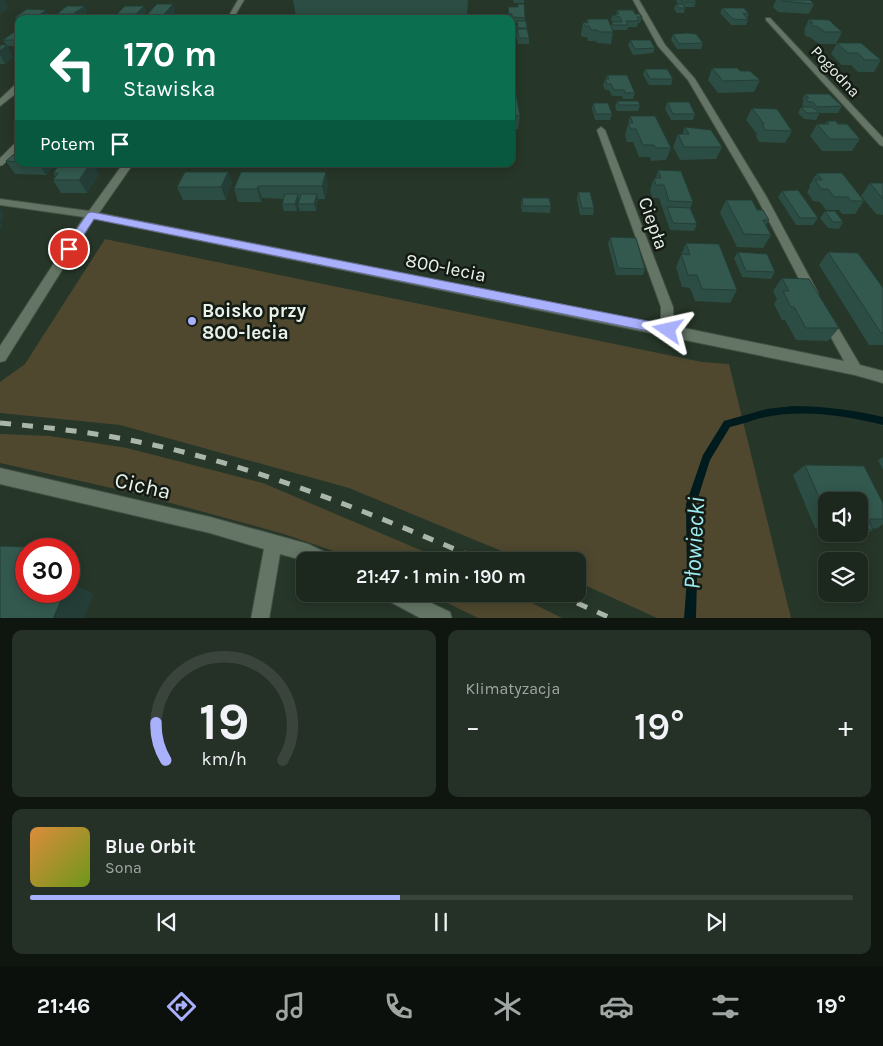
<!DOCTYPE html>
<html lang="pl">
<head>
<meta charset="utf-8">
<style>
	:root { --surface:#1c281e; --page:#253027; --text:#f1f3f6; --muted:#a0a6a4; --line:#3a443c; --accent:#a9b0fc }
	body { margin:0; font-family:Karla,sans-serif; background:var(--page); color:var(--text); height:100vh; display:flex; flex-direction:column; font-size:19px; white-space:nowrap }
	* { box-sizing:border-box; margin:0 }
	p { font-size:16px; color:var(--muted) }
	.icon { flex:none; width:28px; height:28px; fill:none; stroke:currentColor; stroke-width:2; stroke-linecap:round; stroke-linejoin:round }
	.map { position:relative; height:618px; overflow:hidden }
	.sheet { display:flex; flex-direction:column; gap:12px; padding:12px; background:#0f1610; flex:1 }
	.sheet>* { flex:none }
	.guide { position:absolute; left:15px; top:15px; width:500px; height:152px; border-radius:10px; box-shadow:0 2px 12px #0003,0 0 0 1px var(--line); background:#0b6e4f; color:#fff; overflow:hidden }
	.fabs { position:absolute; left:818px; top:492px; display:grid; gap:10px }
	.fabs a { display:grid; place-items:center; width:50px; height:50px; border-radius:10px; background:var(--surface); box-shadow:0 2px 12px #0003,0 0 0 1px var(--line); font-size:25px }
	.speed { position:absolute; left:15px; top:538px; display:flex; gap:10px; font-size:25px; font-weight:700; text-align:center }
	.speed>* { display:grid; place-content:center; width:65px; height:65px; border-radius:50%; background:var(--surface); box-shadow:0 2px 12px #0003,0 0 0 1px var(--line); line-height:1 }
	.speed .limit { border:8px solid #d22; background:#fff; color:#111 }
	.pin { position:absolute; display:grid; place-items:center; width:42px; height:42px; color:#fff; margin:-21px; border:2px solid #fff; border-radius:50%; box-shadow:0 1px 5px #0007 }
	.me { position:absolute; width:55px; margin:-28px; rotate:281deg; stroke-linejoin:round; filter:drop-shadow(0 0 4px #0008) }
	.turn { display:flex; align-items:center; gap:18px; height:105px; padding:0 25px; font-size:22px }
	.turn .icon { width:65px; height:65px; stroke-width:2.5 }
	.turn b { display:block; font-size:35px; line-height:42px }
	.then { display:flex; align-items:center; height:48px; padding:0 25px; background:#0003; gap:10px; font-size:19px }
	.big { font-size:38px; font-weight:600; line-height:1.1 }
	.sheet .tile { flex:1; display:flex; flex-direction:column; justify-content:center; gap:8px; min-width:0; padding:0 18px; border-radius:10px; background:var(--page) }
	.sheet .dial { align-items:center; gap:0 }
	.dial svg { height:130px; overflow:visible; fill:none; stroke:var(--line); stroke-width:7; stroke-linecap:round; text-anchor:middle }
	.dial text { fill:var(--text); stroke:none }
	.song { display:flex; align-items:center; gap:15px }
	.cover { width:60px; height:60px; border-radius:8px; background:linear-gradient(135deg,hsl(30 70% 55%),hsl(80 70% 35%)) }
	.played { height:5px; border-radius:2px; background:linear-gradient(90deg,var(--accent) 45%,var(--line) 45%) }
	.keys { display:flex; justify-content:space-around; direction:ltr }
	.heat { display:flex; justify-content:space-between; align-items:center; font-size:28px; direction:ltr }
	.sheet .tiles { flex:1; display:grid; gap:12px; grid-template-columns:1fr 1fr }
	.tile:last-child { grid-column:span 2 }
	.trip { position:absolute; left:296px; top:552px; width:290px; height:50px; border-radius:10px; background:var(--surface); box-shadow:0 2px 12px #0003,0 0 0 1px var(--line); font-weight:600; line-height:50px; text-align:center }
	.menu { display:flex; height:80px; justify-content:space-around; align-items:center; background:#0b100c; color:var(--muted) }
	.menu .icon { width:35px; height:35px }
	.menu .active { color:var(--accent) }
	.menu b { font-size:22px; color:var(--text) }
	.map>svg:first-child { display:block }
	.green { fill:#4f482f }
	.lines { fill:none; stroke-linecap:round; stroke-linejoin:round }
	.stream { fill:#001b1d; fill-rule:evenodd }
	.service-casing { stroke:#435044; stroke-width:1 }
	.minor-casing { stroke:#435044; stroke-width:2 }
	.service { fill:#647565; fill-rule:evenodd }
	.minor { fill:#647565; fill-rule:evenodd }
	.rail { stroke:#aab6ab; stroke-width:5; stroke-dasharray:11 11; stroke-linecap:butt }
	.wall { fill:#2c4d43 }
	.shaded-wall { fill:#243e37 }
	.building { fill:#33594e; stroke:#243e37 }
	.route { fill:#a9b0fc; stroke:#6e72a4 }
	.poi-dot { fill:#a9b0fc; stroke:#141b15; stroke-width:2 }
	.labels { text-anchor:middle; stroke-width:5; stroke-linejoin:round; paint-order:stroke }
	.far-street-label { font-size:16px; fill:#e9f2e9; stroke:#141b15 }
	.street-label { font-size:19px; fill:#e9f2e9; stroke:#141b15 }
	.poi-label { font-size:19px; font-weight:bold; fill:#e9f2e9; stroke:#141b15; text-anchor:start }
	.near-street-label { font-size:22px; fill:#e9f2e9; stroke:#141b15 }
	.near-water-label { font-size:24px; font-style:italic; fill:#9cebf0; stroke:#141b15 }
</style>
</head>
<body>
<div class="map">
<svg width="883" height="619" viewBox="0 0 883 619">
	<rect width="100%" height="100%" fill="#263628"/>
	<path class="green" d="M105,239L702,362L729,364L791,618H657L578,582V561H526L349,488L120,425L0,413V382L25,364Z
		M0,434L50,436L127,448L263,483L446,561H362L284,534L134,493L0,463Z
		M429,594H514L562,618H478Z"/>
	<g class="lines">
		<path class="stream" d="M793,406C824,406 853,410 883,417V425C847,416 808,410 771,416C757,418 744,424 730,427L710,460L696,504L697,578L696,619H684L687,578L686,504L703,455L724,421L767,409Z"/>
		<defs>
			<path id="service" d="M16,142H19V149L3,165L0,166V158Z"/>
			<path id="minor" d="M238,0H244L233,19H227Z
				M633,0H639L665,45L695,79L766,196L818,293L816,296H808L756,196L688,80L658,46Z
				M766,18H770L883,138V146L880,145L766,20Z
				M16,84H19V91L0,106V99Z
				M601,127L605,130L673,307L674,326L844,361L821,319L823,316H831L860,365L883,371V383L855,375L94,219L5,361L0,362V346L84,217L0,205V199L89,211L123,164H133L99,213L661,324V307L597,130Z
				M0,468L210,517L308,544L331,555L334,561H306L280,554L269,619H251L264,549L210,533L0,484Z
				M384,594H412L450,612L452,619H422L387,600Z"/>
		</defs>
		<use href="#service" class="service-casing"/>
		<use href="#minor" class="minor-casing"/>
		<use href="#service" class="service"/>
		<use href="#minor" class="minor"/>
		<path class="rail" d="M0,423C42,427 83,431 124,439C249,462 367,512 483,561
			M557,594L613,619"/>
	</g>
	<path class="wall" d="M293,0H468L467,17H296Z
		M513,0H524V3H514Z
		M676,0H695L696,2L694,7H685L684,13H677L674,9L676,4H678Z
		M776,0H810L814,4L809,14L778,12L773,7Z
		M518,4L525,18V21L529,38V44H518L516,35L517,23H512L511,19H508V7H518Z
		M144,6L146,12L140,19H119L117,14Z
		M722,8L749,14L747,18L748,20L746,25H731L720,13Z
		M617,10L635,14L642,17L640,23H638L637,27H628L627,30H613V32L611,44L597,43L596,41H588L587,37H582L581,34L583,22L586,23L587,19L611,26L612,22H615L611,21L612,15H616Z
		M87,12L77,19H59L57,14Z
		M49,16L44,19H19V23L15,17Z
		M809,19L842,32L836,44H819L810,37H807L804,34L805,32L804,30Z
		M19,32V46H7L13,57L5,64H0V45H6L3,40Z
		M673,34L703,43L701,49H677L671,40Z
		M630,40L655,48L653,53L633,55L628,45Z
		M837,43L881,60L874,72H858L851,65H842L831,54Z
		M712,68L740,71L760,80L754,92L718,93L708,80Z
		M645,69L673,79L671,85H649L643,75Z
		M511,72L520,116L518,129H515L516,133L514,145H511Z
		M607,75L635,93L633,99H623L622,96H612L609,90H605L603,85L605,79H606Z
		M805,94L842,106L838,113H819H820L816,120L804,119L798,113L801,107H804L802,104L804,101L802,100Z
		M617,101L640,105L638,111H617L615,107Z
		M667,102L695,114L693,120H671L665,109Z
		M593,103L612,114L610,120H595L592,109Z
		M752,108L792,131L785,143L759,142L756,136L757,134L746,120Z
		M630,116L671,148L666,160L651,161L650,157H639L633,142H627L625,135Z
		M827,121L838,124L860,139L852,151H822L810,136L817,124H825Z
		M685,127L722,147L716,159L680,160L673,147L678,134H682Z
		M19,150V164H56L46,175L15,174L6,161Z
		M60,164H93L99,174L87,193H61L53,180L56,177L53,173Z
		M658,170L693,202L690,208L697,224L694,231L670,230L659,198H652L650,190L654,178H656Z
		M228,172L232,184L226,200H183L177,187Z
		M241,172L328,185L325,199H318V200L316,211H300L298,205L297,211H284L282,204L284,199L262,198L261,202H238L234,189Z
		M817,173L864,201L855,214H842L839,210H826L820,202L813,201L807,192L810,187L809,186Z
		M870,183H883V215L876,214L861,196Z
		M782,191L818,218L813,225H796L778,197Z
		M578,192L594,208L593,215H580L577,199Z
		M522,198L551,206L550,213L522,212L521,204Z
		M726,200L757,210L769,220L766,225L771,235L763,248L737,247L720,213Z
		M825,211L843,222L839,229L828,228L820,218Z
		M610,237L645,269L643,275H616L608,244Z
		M686,243L737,290L730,303L695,301L690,288L682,287L676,267Z
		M738,252L775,272L771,279L742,277L734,258Z
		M828,252L883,288V345H869L819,265Z
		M782,278L839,328L828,341L796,340L785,320H782L774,304L777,299L773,291Z
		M883,457V470L878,460Z
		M805,465L883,503V524L876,529L873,528V530L858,539L837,538L835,534H859V501H826V528H815L793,475Z"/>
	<path class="shaded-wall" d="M0,0H5L9,8L0,15Z
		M173,4L176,15L173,19H160Z
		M85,6L87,12L77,19H75L73,14Z
		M144,6L146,12L140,19H138L136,14Z
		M46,10L49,16L44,19H35V18Z
		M7,45L13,57L5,64L0,55V51Z
		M39,164H56L46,175Z
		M90,164H93L99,174L87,193L79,180Z
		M228,172L232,184L226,200L221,187Z
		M326,172L328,185L325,199L322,186Z
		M258,186L262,198L261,202L257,189Z
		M298,194L299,201L297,211L295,204Z
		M317,194L318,200L316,211L314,204Z
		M0,208L5,215L0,222Z
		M0,222L3,226L0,230Z
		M69,557L79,563L70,582L94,594L84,619H53L61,591H69Z"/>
	<path class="building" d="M681,0H695L696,2H682Z
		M781,0H810L814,4L782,1Z
		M157,4H173L160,19H143Z
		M518,4H524L525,18L512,17V14H509L508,7H518Z
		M676,4H683L685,8H679Z
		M67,6H85L73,14H57Z
		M125,6H144L136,14H117Z
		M722,8H744L749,14L743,13L748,20L733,19Z
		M27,9L46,10L35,18L20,19L22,17H15Z
		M617,10H633L635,14H640L642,17H637L639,21H626L628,25H613L612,22H622L620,17L612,15L619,14Z
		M99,18H110L109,19H98Z
		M587,19H608L613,32H599L598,30H591L589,26H585L583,22L588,23Z
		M809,19L829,20L842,32H825L816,26H812L810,23H813Z
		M517,21H526L527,28H518Z
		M517,29H527L529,38H519Z
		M14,32H19V40H3Z
		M688,33L696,34L703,43L679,44L673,34Z
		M630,40H650L655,48L635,49Z
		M837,43H861L881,60H865L858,53H848Z
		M0,45H7L0,51Z
		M712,68H737L740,71H750L760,80L723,81Z
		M645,69H667L673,79H650Z
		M511,72H512L520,116H513L516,133H511Z
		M607,75H627L635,93H625L624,90H614L611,84H607L605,79H609Z
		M805,94H829L842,106L817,107L813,102H809L805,98H809Z
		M617,101H638L640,105H619Z
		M667,102H689L695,114H673Z
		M593,103H608L612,114H596Z
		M801,107H812L820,113H807Z
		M752,108L777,109L792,131L765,130L762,124H764Z
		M630,116H655L671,148H656L654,145H643L636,129H631L628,123H633Z
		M827,121H836L838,124H847L860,139H830L817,124H829Z
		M685,127L711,130L722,147H684L678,134H689Z
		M19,150V162L6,161Z
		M60,164H90L79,180H53L58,173H53Z
		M658,170L681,171L693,202L669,201L664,185H656L654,178H661Z
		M185,172H228L221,187H177Z
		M241,172H326L322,186H258L257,189H234Z
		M817,173H842L864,201H851L848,197H834L828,189H821L815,180H822Z
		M870,183H883V199Z
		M798,190L818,218H800L782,191Z
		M578,192H590L594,208H582Z
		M285,194H298L295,204H282Z
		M301,194H317L314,204H298Z
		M522,198H549L551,206H523Z
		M726,200H752L757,210H763L769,220H763L771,235L744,234Z
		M667,207L690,208L697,224L673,223Z
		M825,211H835L843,222H833Z
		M610,237L636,238L645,269L618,268Z
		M686,243L719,244L737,290L702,289L697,275H688L681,254L690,255Z
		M738,252L767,254L775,272L746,271Z
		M828,252L858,253L883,288V333H881Z
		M782,278L809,279L839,328H806L794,307H791L783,291H789Z
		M805,465L864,466L883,503V519H868L873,530L859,529V501H826V513Z
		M0,546L54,548V549H26V591H65L53,619H0Z"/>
	<path class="route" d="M92,212L668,325L674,330L668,335L94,219L73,251H65L64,249L65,246L88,213Z"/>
	<circle class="poi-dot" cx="192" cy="321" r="5"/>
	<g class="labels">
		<g class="far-street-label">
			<text transform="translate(836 71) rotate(47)" y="6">Pogodna</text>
		</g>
		<g class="street-label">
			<text transform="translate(654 223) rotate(70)" y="7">Ciepła</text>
			<text transform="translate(446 267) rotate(11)" y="7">800-lecia</text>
		</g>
		<g class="poi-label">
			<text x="202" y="317">Boisko przy<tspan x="202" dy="22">800-lecia</tspan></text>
		</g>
		<g class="near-street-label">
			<text transform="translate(143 485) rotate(13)" y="8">Cicha</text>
		</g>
		<g class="near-water-label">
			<text transform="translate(694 543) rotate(-87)" y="8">Płowiecki</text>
		</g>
	</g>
</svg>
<div class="fabs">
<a><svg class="icon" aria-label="sound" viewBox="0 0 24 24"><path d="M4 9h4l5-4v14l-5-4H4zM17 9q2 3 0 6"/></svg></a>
<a><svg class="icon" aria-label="layers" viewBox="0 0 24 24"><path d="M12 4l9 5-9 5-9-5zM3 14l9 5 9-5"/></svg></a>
</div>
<div class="speed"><div class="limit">30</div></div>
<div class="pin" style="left:69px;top:249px;background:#d93025"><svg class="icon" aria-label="arrive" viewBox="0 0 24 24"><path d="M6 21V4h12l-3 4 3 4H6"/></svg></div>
<svg class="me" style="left:668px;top:330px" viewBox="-20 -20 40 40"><path d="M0-17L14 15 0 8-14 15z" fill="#a9b0fc" stroke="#fff" stroke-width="4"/></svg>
<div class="trip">21:47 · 1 min · 190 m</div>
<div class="guide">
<div class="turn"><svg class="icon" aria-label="left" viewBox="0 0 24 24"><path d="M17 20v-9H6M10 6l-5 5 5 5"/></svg><div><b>170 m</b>Stawiska</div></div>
<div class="then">Potem<svg class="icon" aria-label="arrive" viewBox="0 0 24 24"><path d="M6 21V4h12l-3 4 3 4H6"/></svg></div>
</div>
</div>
<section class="sheet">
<div class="tiles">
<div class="tile dial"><svg viewBox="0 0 100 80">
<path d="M14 69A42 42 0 1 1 86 69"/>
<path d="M14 69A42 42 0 0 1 8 46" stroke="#a9b0fc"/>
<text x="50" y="56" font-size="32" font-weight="700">19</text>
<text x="50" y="72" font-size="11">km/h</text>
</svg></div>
<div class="tile"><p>Klimatyzacja</p>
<div class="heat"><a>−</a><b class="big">19°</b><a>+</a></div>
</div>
<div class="tile">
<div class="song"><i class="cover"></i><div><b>Blue Orbit</b><p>Sona</p></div></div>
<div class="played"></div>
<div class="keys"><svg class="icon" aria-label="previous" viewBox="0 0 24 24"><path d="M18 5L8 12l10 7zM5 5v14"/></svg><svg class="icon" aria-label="pause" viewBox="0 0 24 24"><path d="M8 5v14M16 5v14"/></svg><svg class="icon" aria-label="next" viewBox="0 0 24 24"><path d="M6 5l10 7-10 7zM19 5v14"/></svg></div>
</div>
</div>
</section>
<nav class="menu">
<b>21:46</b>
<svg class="icon active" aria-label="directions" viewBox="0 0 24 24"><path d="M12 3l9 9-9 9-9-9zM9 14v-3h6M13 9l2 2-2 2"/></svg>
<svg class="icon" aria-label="music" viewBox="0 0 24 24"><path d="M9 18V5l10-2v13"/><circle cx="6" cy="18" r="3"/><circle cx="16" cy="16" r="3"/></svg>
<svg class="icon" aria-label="phone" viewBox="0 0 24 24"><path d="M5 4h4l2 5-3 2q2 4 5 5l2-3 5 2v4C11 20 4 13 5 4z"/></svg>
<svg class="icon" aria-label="climate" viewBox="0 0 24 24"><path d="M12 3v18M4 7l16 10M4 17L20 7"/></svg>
<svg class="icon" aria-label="car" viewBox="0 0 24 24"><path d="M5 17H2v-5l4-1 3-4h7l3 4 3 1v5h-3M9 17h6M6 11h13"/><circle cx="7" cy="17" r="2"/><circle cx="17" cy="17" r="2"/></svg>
<svg class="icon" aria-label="filters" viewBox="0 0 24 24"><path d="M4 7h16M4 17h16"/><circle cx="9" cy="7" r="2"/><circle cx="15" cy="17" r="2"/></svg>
<b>19°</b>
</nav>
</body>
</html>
